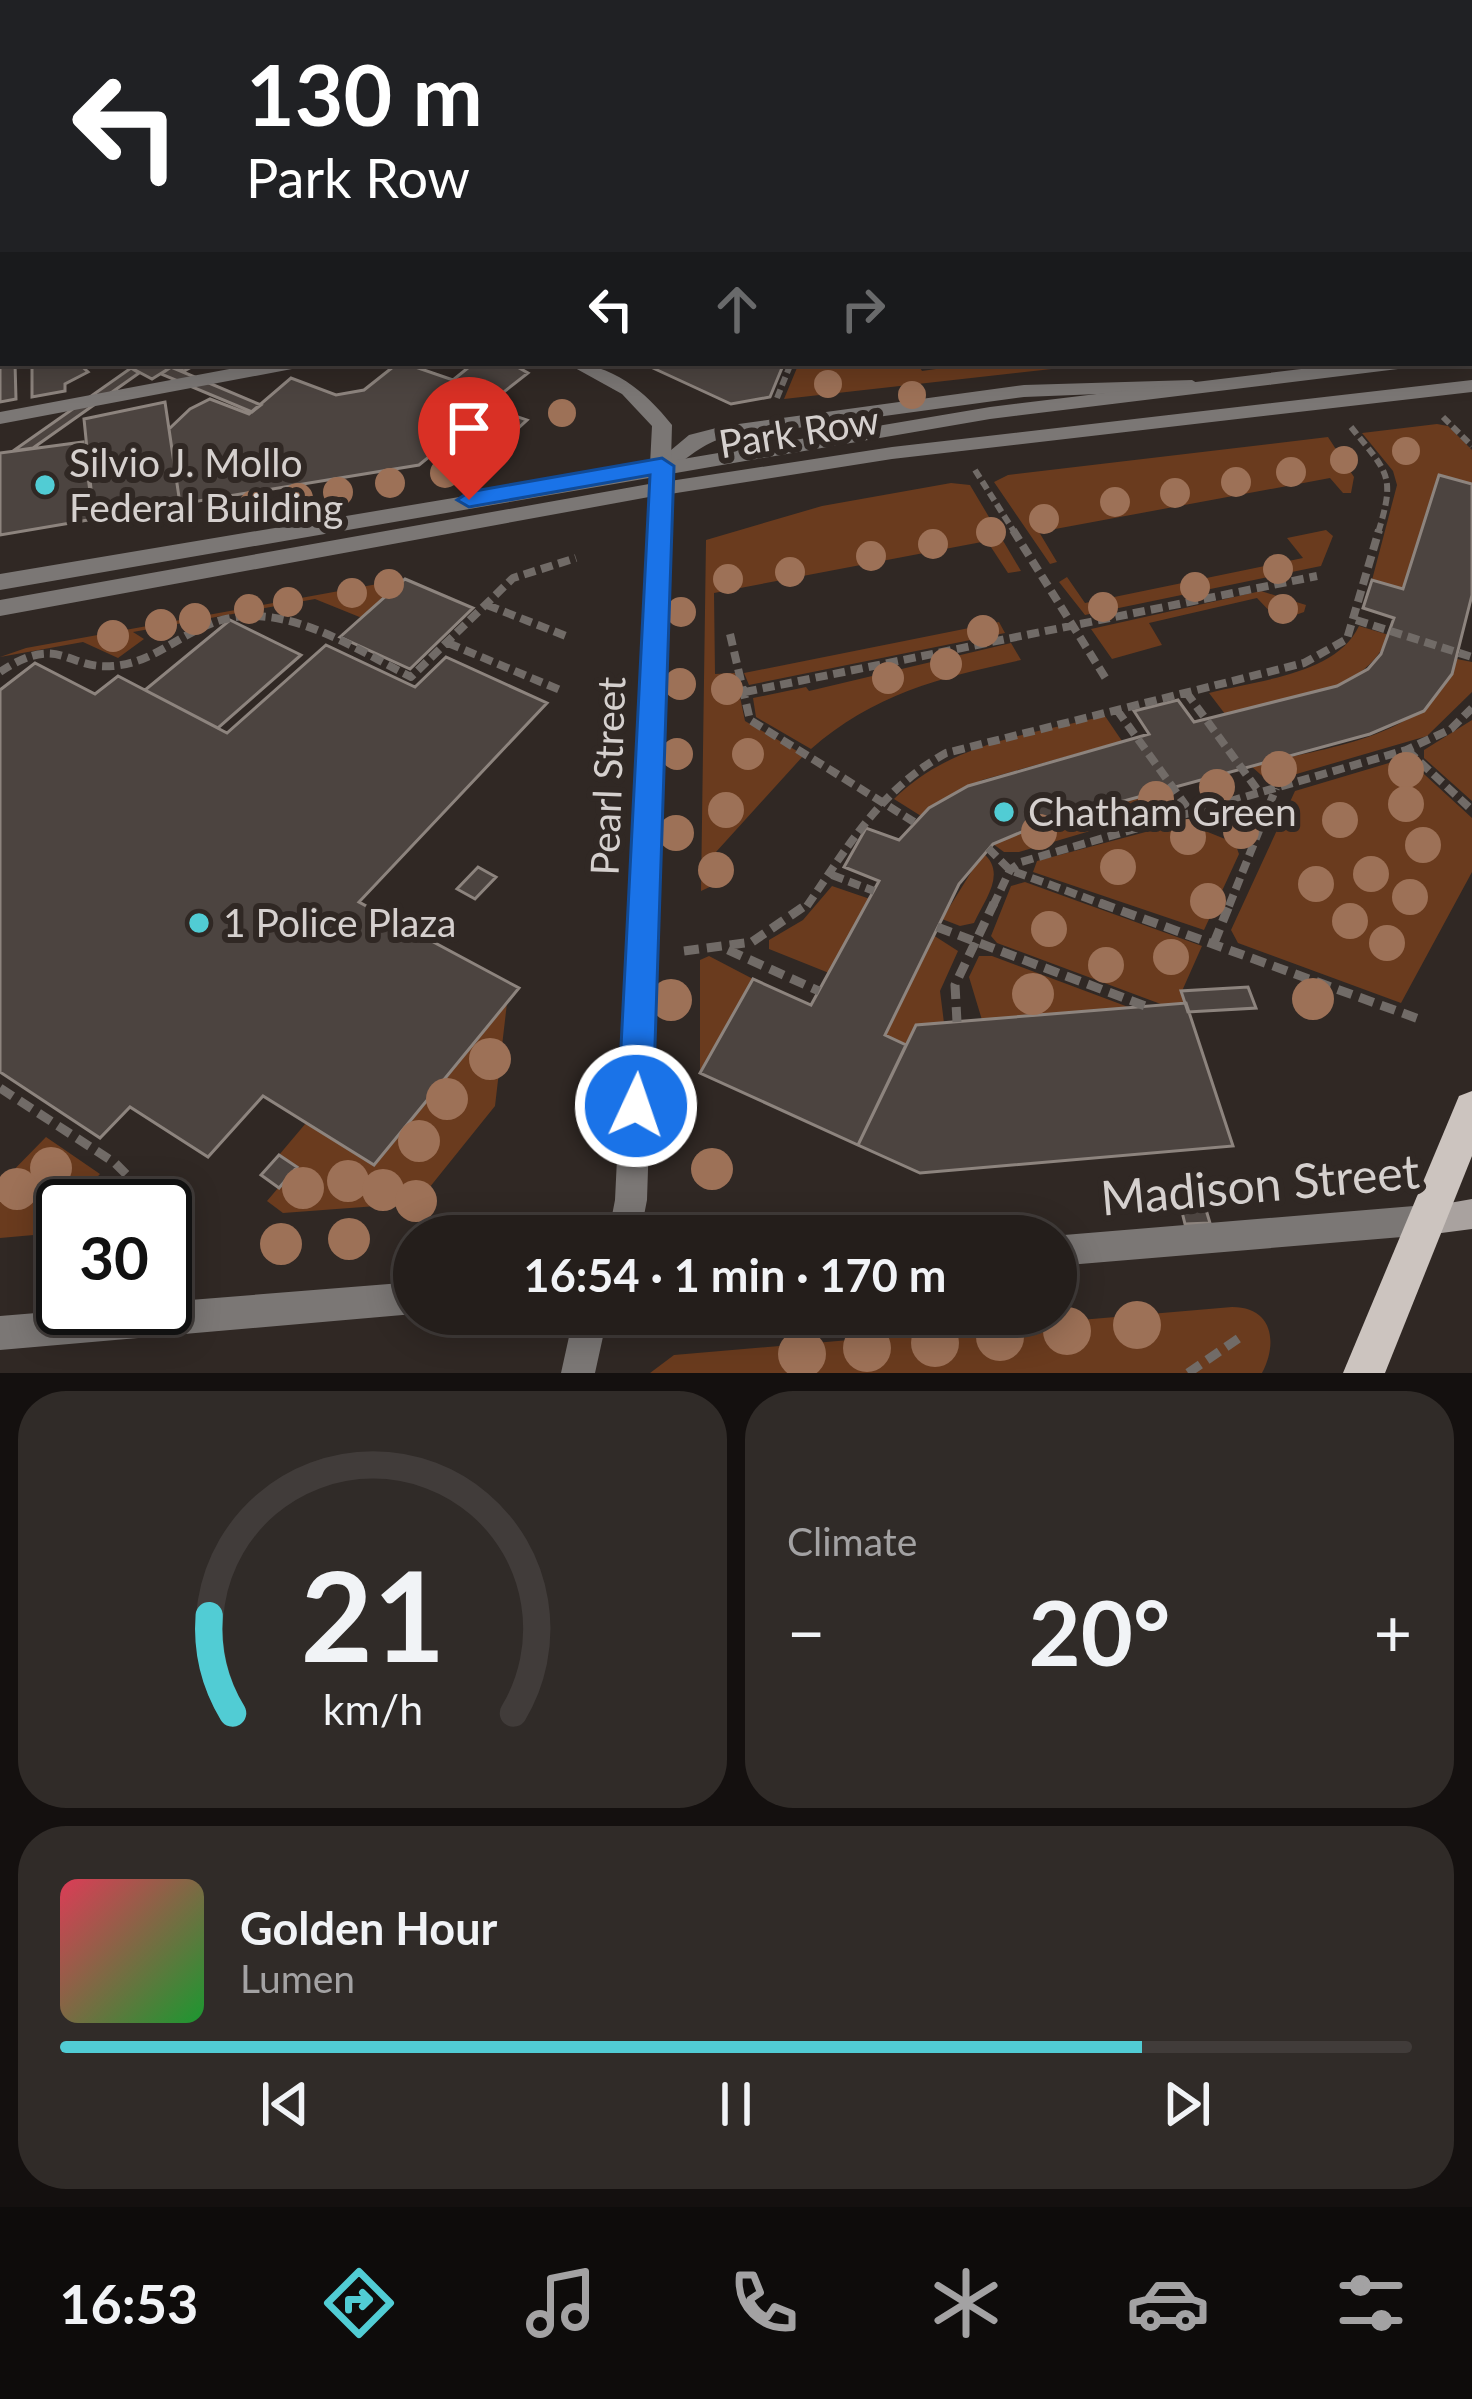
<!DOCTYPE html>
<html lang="en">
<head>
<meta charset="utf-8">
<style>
	:root { --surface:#241e1b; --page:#302b28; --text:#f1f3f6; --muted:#a3a2a3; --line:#413c3a; --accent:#51ccd4 }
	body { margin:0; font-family:Lato,sans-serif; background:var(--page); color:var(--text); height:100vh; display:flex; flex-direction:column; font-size:45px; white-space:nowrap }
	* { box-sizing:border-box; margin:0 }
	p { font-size:39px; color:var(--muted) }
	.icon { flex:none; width:66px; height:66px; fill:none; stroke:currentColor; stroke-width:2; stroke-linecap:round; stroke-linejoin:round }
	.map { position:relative; height:1373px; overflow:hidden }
	.drawer { display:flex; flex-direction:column; gap:18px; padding:18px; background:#14100f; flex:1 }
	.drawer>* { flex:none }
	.hud { position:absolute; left:0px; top:0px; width:1473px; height:366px; box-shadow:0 6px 30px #0003,0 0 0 3px var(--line); background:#202124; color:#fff; overflow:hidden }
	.speed { position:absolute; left:36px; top:1179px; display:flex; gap:24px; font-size:60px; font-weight:700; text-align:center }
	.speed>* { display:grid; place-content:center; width:156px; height:156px; border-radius:50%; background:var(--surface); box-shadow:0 6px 30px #0003,0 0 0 3px var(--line); line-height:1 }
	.speed .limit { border:6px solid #111; border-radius:18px; background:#fff; color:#111 }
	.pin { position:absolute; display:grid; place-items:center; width:102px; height:102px; color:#fff; margin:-123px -51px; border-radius:50% 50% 50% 0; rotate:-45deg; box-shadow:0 0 12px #0007 }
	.pin .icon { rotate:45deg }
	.me { position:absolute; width:132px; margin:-66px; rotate:3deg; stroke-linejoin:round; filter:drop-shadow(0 0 9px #0008) }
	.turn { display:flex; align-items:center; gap:42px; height:252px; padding:0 48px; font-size:54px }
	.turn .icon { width:156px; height:156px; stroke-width:2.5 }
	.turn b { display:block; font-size:84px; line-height:102px }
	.lanes { display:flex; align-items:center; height:114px; padding:0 48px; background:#0003; justify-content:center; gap:60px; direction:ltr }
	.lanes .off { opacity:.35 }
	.big { font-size:90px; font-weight:700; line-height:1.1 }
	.drawer .widget { flex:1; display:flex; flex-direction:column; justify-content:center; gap:18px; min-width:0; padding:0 42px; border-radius:48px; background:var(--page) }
	.drawer .dial { align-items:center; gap:0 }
	.dial svg { height:312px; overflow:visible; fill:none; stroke:var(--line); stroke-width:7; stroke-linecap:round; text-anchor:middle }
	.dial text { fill:var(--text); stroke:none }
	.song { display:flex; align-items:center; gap:36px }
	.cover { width:144px; height:144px; border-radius:18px; background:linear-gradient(135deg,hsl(350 70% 55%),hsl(130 70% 35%)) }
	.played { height:12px; border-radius:6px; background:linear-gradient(90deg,var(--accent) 80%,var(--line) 80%) }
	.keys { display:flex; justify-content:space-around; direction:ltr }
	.heat { display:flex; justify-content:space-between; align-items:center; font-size:66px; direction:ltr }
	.drawer .tiles { flex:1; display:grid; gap:18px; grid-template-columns:1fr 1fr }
	.widget:last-child { grid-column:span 2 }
	.trip { position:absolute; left:393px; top:1215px; width:684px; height:120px; border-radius:60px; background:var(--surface); box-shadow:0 6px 30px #0003,0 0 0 3px var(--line); font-weight:700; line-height:120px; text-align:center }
	.menu { display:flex; height:192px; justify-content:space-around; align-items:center; background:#0e0c0b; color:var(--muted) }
	.menu .icon { width:84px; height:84px }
	.menu .current { color:var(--accent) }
	.menu b { font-size:54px; color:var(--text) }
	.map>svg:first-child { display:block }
	.green { fill:#6a3b1e }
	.building { fill:#4c4440; stroke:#8d847e; stroke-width:3 }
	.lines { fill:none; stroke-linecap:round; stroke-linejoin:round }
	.path-far3 { stroke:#716b67; stroke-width:4.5; stroke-dasharray:8 4.5; stroke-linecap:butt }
	.path-far2 { stroke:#716b67; stroke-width:6; stroke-dasharray:9 4.5; stroke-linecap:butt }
	.path-far1 { stroke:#716b67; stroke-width:8; stroke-dasharray:12 6; stroke-linecap:butt }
	.path { stroke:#716b67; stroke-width:9; stroke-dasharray:15 8; stroke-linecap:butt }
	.lane { fill:#7b7775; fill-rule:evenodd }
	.street { fill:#7b7775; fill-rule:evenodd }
	.secondary { fill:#a9a29f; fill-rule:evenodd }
	.primary { fill:#ccc4bf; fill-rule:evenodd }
	.tree { fill:#9d7157 }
	.route { fill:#1a73e8; stroke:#114b97; stroke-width:3 }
	.poi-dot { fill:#51ccd4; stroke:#302824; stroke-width:4.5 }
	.labels { text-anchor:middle; stroke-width:12; stroke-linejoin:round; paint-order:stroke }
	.street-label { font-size:39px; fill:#d5d0ce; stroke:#302824 }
	.poi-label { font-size:39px; fill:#d5d0ce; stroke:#302824; text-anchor:start }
	.near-street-label { font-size:48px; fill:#d5d0ce; stroke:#302824 }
</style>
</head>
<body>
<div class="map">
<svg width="1472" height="1373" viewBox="0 0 1472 1373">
	<rect width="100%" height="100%" fill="#302824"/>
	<path class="green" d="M799,363H917L922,371L977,363H1105L784,399Z
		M1437,424L1448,426L1472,450V484L1403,589L1372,580L1397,485L1393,471L1362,433Z
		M1328,437L1354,477L1351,493H1343L1330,478L1039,532L1057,562L1050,564L994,482L1008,475Z
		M951,483L970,485L1021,571L1008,573L987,541L714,593L715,674L735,673L745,721L804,755L716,852L731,877L701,891L706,540L822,506Z
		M1326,530L1333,536L1321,566L1085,615L1059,582L1067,577L1085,603L1303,558L1287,538Z
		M405,579L362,618L315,599L133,632L144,639L118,658L83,642L0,657L26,648Z
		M1261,591L1306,605L1304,612L1279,621L1257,598L1149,623L1162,645L1112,659L1091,629Z
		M999,622L1005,633L749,685L744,673Z
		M1359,626L1389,635C1365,697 1282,700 1225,714L1209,693C1257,680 1336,675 1359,626Z
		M1011,643L1021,660C942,677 873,694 811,749L756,717L753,698L806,687L809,691Z
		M1457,659L1472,662V692L1427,736L1269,782L1251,766C1320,748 1434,739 1457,659Z
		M1105,716L1122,741L982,780L921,816L894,799C950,743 1030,734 1105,716Z
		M1472,720V801L1424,758V750Z
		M1399,760L1413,764L1472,818V872L1401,1003L1238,943L1231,930L1295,791Z
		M1166,789L1172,799L1168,808L1019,852H1004L993,844L1043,823Z
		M1183,822L1235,843L1239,854L1204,930L1033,872L1037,861Z
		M983,853C1007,873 985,899 974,923L960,926L942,919Z
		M1025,882L1202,946L1182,991L1186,1003L1166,1006L997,943L991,936L1011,886Z
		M832,886L870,899L829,973L769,949V940L803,920Z
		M933,935L958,951L940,991L944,1023L916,1025L906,1045L885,1035Z
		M709,956L753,979L700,1073V960Z
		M979,956H992L1131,1008L982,1020L969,977Z
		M507,1003L495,1106L417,1203L283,1213L267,1201L296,1167L279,1155L306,1123L375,1165Z
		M46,1137L100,1174L71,1206H63V1214L45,1234L0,1238V1184Z
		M1232,1307C1273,1307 1278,1343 1262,1373H650L674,1355Z"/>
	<path class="building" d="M517,0H639L650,3H528Z
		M3,203V312H0V204Z
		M0,322L3,363H15L16,399L0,402Z
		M32,363H78L88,372L65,384V391L32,397Z
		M122,363H254L197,364L184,371L173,366L152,379Z
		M398,363H424L418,368L453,380L474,363L512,364L528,373L486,406L527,420L491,453L451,439L419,465L180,504L169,429L190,409L210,399L249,414L291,378L336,395L364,390Z
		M642,363H784L770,397L731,404Z
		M171,367L261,405L252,412L161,374Z
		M131,368L139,373L33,448L13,451Z
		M165,402L180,504L94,519L84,419Z
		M83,442L94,519L0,535V453Z
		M1439,475L1472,484V595L1452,674L1424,711L1370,734L1043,823L993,844L959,884L885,1035L906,1045L858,1145L700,1073L753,979L811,1005L879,881L844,867L866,828L899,840L929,808L968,786L1149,734L1134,711L1178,700L1194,722L1337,686L1368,669L1381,654L1394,618L1363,608L1372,580L1403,589Z
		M405,579L473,608L410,669L340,637Z
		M230,620L301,655L218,728L145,690Z
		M326,645L415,687L446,657L547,703L359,902L519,988L374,1165L263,1096L208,1157L130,1107L100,1138L0,1072V690L35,663L95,694L118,676L227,733Z
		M478,867L496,877L475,899L457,889Z
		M1248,987L1256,1008L1188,1012L1181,991Z
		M1186,1003L1233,1146L920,1173L858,1145L916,1025Z
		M279,1155L297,1167L279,1188L261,1175Z
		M1204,1203L1210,1223L1185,1224L1180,1204Z"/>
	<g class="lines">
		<path class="path-far3" d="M110,0H142
			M982,3L1007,2"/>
		<path class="path-far2" d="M777,398L791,363
			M1443,417L1472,446
			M1351,427C1388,473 1396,475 1378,533
			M975,470L1015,533"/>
		<path class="path-far1" d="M1013,530L1108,682
			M487,605L566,636
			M1356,620L1472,657
			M730,634L750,720L914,822
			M448,643L560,690
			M0,672C60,632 66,670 113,666C150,663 173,640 205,626C276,594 349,646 411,677L513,578L576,558
			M745,692L1317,576
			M1186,692L1259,792
			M1117,710L1189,810
			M1407,750L1472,810
			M988,848L1010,870L1108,906
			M832,875L874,891
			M807,906C848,846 881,789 946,753L1304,663L1347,639L1379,530
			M993,906L1010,870L1021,862L1406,750L1451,729L1472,708
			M1229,906L1276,788"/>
		<path class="path" d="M1100,903L1419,1019
			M937,927L1148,1007
			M1214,943L1230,903
			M728,950L819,991
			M684,951L752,942L809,903
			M957,1022L955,985L994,903
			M0,1088L115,1163L127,1175V1206
			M1188,1373L1242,1336"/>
		<path class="lane" d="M1192,380L1202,386L1199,390L1024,397L724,438C697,445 686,463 662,472L652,466L689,435L724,426L1024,385Z"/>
		<path class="street" d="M429,0H451L453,3H431Z
			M780,0H794L795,3H781Z
			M1047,0H1061L1063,3H1049Z
			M1285,0H1299L1301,3H1287Z
			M1360,0H1401L1403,3H1363Z
			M1470,7H1472V15H1470Z
			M1470,195H1472V207H1470Z
			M1470,288H1472V298H1470Z
			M1472,348V360L1470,361V349Z
			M261,363H302L292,369L0,424V412Z
			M566,363C612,363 645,391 672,425L671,461L990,407L1351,363H1408L1398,369L990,419L670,474V481L892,447L1472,380V392L892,459L670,494L647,1200L640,1236H608L615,1200L649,497L0,616V600L649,484V478L0,590V574L650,465L652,426L622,394Z
			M1426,1205L1437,1209L1442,1220L1437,1231L1426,1235L1056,1266V1236H1052Z
			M414,1282V1314L0,1350V1316L97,1308H165V1302Z
			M574,1314H608L595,1373H561Z"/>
		<path class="secondary" d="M250,0H266L248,3Z
			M3,144V154L0,155V145Z
			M1472,1199V1229L1426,1235L1415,1231L1410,1220L1415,1209Z"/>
		<path class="primary" d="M1472,1091V1156L1385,1373H1343L1459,1096Z"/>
	</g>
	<g class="tree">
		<circle cx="828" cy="384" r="14"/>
		<circle cx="912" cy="395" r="14"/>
		<circle cx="562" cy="413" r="14"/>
		<circle cx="1406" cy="451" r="14"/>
		<circle cx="1344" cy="460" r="14"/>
		<circle cx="1291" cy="472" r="15"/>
		<circle cx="445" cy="473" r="15"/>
		<circle cx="1236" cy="482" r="15"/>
		<circle cx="390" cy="483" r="15"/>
		<circle cx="338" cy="492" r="15"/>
		<circle cx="1175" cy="493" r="15"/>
		<circle cx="298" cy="498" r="15"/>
		<circle cx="1115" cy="502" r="15"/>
		<circle cx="254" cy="505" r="15"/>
		<circle cx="1044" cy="519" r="15"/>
		<circle cx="991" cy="532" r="15"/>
		<circle cx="933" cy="544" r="15"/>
		<circle cx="871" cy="556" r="15"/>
		<circle cx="1278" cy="569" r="15"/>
		<circle cx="790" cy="572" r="15"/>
		<circle cx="728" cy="579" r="15"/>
		<circle cx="389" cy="584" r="15"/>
		<circle cx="1195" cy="587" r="15"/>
		<circle cx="352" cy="593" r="15"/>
		<circle cx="288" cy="602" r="15"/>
		<circle cx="1103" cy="607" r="15"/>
		<circle cx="249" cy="609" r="15"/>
		<circle cx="1283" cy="609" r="15"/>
		<circle cx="681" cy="612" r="15"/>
		<circle cx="195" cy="619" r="16"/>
		<circle cx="161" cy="625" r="16"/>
		<circle cx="983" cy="631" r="16"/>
		<circle cx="113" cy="636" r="16"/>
		<circle cx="946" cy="664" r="16"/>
		<circle cx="888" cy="678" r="16"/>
		<circle cx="680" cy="684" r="16"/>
		<circle cx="727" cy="689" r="16"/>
		<circle cx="677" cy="754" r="16"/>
		<circle cx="748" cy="754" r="16"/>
		<circle cx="1279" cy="769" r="18"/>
		<circle cx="1406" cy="770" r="18"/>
		<circle cx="1217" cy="787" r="18"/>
		<circle cx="1156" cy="799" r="18"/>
		<circle cx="1406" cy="804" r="18"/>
		<circle cx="726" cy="810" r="18"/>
		<circle cx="1340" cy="820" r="18"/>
		<circle cx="1241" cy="831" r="18"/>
		<circle cx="1039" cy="832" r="18"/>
		<circle cx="676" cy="833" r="18"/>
		<circle cx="1188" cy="837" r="18"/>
		<circle cx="1423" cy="845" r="18"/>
		<circle cx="1118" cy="867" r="18"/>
		<circle cx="716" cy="870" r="18"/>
		<circle cx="1371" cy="874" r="18"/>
		<circle cx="1316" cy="884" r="18"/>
		<circle cx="1410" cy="897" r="18"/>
		<circle cx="1208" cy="901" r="18"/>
		<circle cx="1350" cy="921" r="18"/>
		<circle cx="1049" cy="929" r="18"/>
		<circle cx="1387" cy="943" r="18"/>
		<circle cx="1171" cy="957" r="18"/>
		<circle cx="1106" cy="965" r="18"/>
		<circle cx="1033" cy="994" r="21"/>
		<circle cx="1313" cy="999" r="21"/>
		<circle cx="671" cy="1000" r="21"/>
		<circle cx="490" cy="1059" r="21"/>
		<circle cx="447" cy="1099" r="21"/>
		<circle cx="419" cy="1141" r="21"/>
		<circle cx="51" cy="1168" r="21"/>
		<circle cx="712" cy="1169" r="21"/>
		<circle cx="348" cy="1181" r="21"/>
		<circle cx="303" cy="1188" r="21"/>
		<circle cx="17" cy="1189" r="21"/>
		<circle cx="383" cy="1190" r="21"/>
		<circle cx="416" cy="1201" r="21"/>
		<circle cx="349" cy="1239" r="21"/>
		<circle cx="281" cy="1244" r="21"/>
		<circle cx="1137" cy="1325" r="24"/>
		<circle cx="1067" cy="1331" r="24"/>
		<circle cx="1000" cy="1337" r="24"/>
		<circle cx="935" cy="1343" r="24"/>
		<circle cx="867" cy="1348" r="24"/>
		<circle cx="802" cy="1354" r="24"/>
	</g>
	<path class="route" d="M662,458L674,466L653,1106L648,1117L636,1121L624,1117L618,1106L650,475L469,507L457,500L469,492Z"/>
	<g class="poi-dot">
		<circle cx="45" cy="485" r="12"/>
		<circle cx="1004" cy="812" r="12"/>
		<circle cx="199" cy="923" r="12"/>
	</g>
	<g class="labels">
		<g class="street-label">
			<text transform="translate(799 432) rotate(-9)" y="14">Park Row</text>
			<text transform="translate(608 776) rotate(-88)" y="14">Pearl Street</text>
		</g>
		<g class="poi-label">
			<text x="69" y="477">Silvio J. Mollo<tspan x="69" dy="45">Federal Building</tspan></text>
			<text x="1028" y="826">Chatham Green</text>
			<text x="223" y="937">1 Police Plaza</text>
		</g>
		<g class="near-street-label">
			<text transform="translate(1260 1185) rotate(-5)" y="17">Madison Street</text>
		</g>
	</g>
</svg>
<div class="speed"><div class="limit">30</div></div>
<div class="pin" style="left:469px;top:500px;background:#d93025"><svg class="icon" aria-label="arrive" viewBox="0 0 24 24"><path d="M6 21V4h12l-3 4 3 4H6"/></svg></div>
<svg class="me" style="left:636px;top:1106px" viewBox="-20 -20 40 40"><circle r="17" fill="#1a73e8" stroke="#fff" stroke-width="3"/><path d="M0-11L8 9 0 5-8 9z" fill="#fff"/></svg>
<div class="trip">16:54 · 1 min · 170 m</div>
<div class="hud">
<div class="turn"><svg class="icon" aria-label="left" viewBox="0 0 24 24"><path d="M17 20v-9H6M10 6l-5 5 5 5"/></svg><div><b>130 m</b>Park Row</div></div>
<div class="lanes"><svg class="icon" aria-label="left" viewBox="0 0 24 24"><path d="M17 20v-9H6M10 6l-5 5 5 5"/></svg><svg class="icon off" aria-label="ahead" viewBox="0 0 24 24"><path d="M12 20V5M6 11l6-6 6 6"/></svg><svg class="icon off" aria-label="right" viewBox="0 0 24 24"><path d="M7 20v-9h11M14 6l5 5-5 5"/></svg></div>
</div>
</div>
<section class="drawer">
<div class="tiles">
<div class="widget dial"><svg viewBox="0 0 100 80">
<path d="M14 69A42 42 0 1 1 86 69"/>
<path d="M14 69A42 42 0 0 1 8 44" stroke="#51ccd4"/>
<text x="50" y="56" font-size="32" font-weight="700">21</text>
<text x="50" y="72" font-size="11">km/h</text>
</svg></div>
<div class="widget"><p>Climate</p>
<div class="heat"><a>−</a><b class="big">20°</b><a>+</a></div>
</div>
<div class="widget">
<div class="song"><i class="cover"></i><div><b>Golden Hour</b><p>Lumen</p></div></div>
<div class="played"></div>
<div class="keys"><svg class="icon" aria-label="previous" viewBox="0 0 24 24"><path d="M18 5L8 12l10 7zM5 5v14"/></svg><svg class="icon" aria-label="pause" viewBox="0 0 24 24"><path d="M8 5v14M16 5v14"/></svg><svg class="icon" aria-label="next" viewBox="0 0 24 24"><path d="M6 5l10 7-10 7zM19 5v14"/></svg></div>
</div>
</div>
</section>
<nav class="menu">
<b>16:53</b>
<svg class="icon current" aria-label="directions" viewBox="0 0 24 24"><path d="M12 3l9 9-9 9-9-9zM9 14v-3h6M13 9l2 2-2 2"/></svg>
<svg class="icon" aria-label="music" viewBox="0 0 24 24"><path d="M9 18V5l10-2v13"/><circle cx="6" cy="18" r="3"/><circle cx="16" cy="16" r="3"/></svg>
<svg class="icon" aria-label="phone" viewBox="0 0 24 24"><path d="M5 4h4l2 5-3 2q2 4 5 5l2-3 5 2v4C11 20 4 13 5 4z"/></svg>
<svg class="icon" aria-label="climate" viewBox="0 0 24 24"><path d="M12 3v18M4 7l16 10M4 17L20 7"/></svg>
<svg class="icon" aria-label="car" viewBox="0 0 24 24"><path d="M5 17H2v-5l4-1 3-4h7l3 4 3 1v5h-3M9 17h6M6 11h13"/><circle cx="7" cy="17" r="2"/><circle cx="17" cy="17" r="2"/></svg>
<svg class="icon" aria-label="filters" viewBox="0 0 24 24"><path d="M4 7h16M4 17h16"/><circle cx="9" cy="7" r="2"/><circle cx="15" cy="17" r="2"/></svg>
</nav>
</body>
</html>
